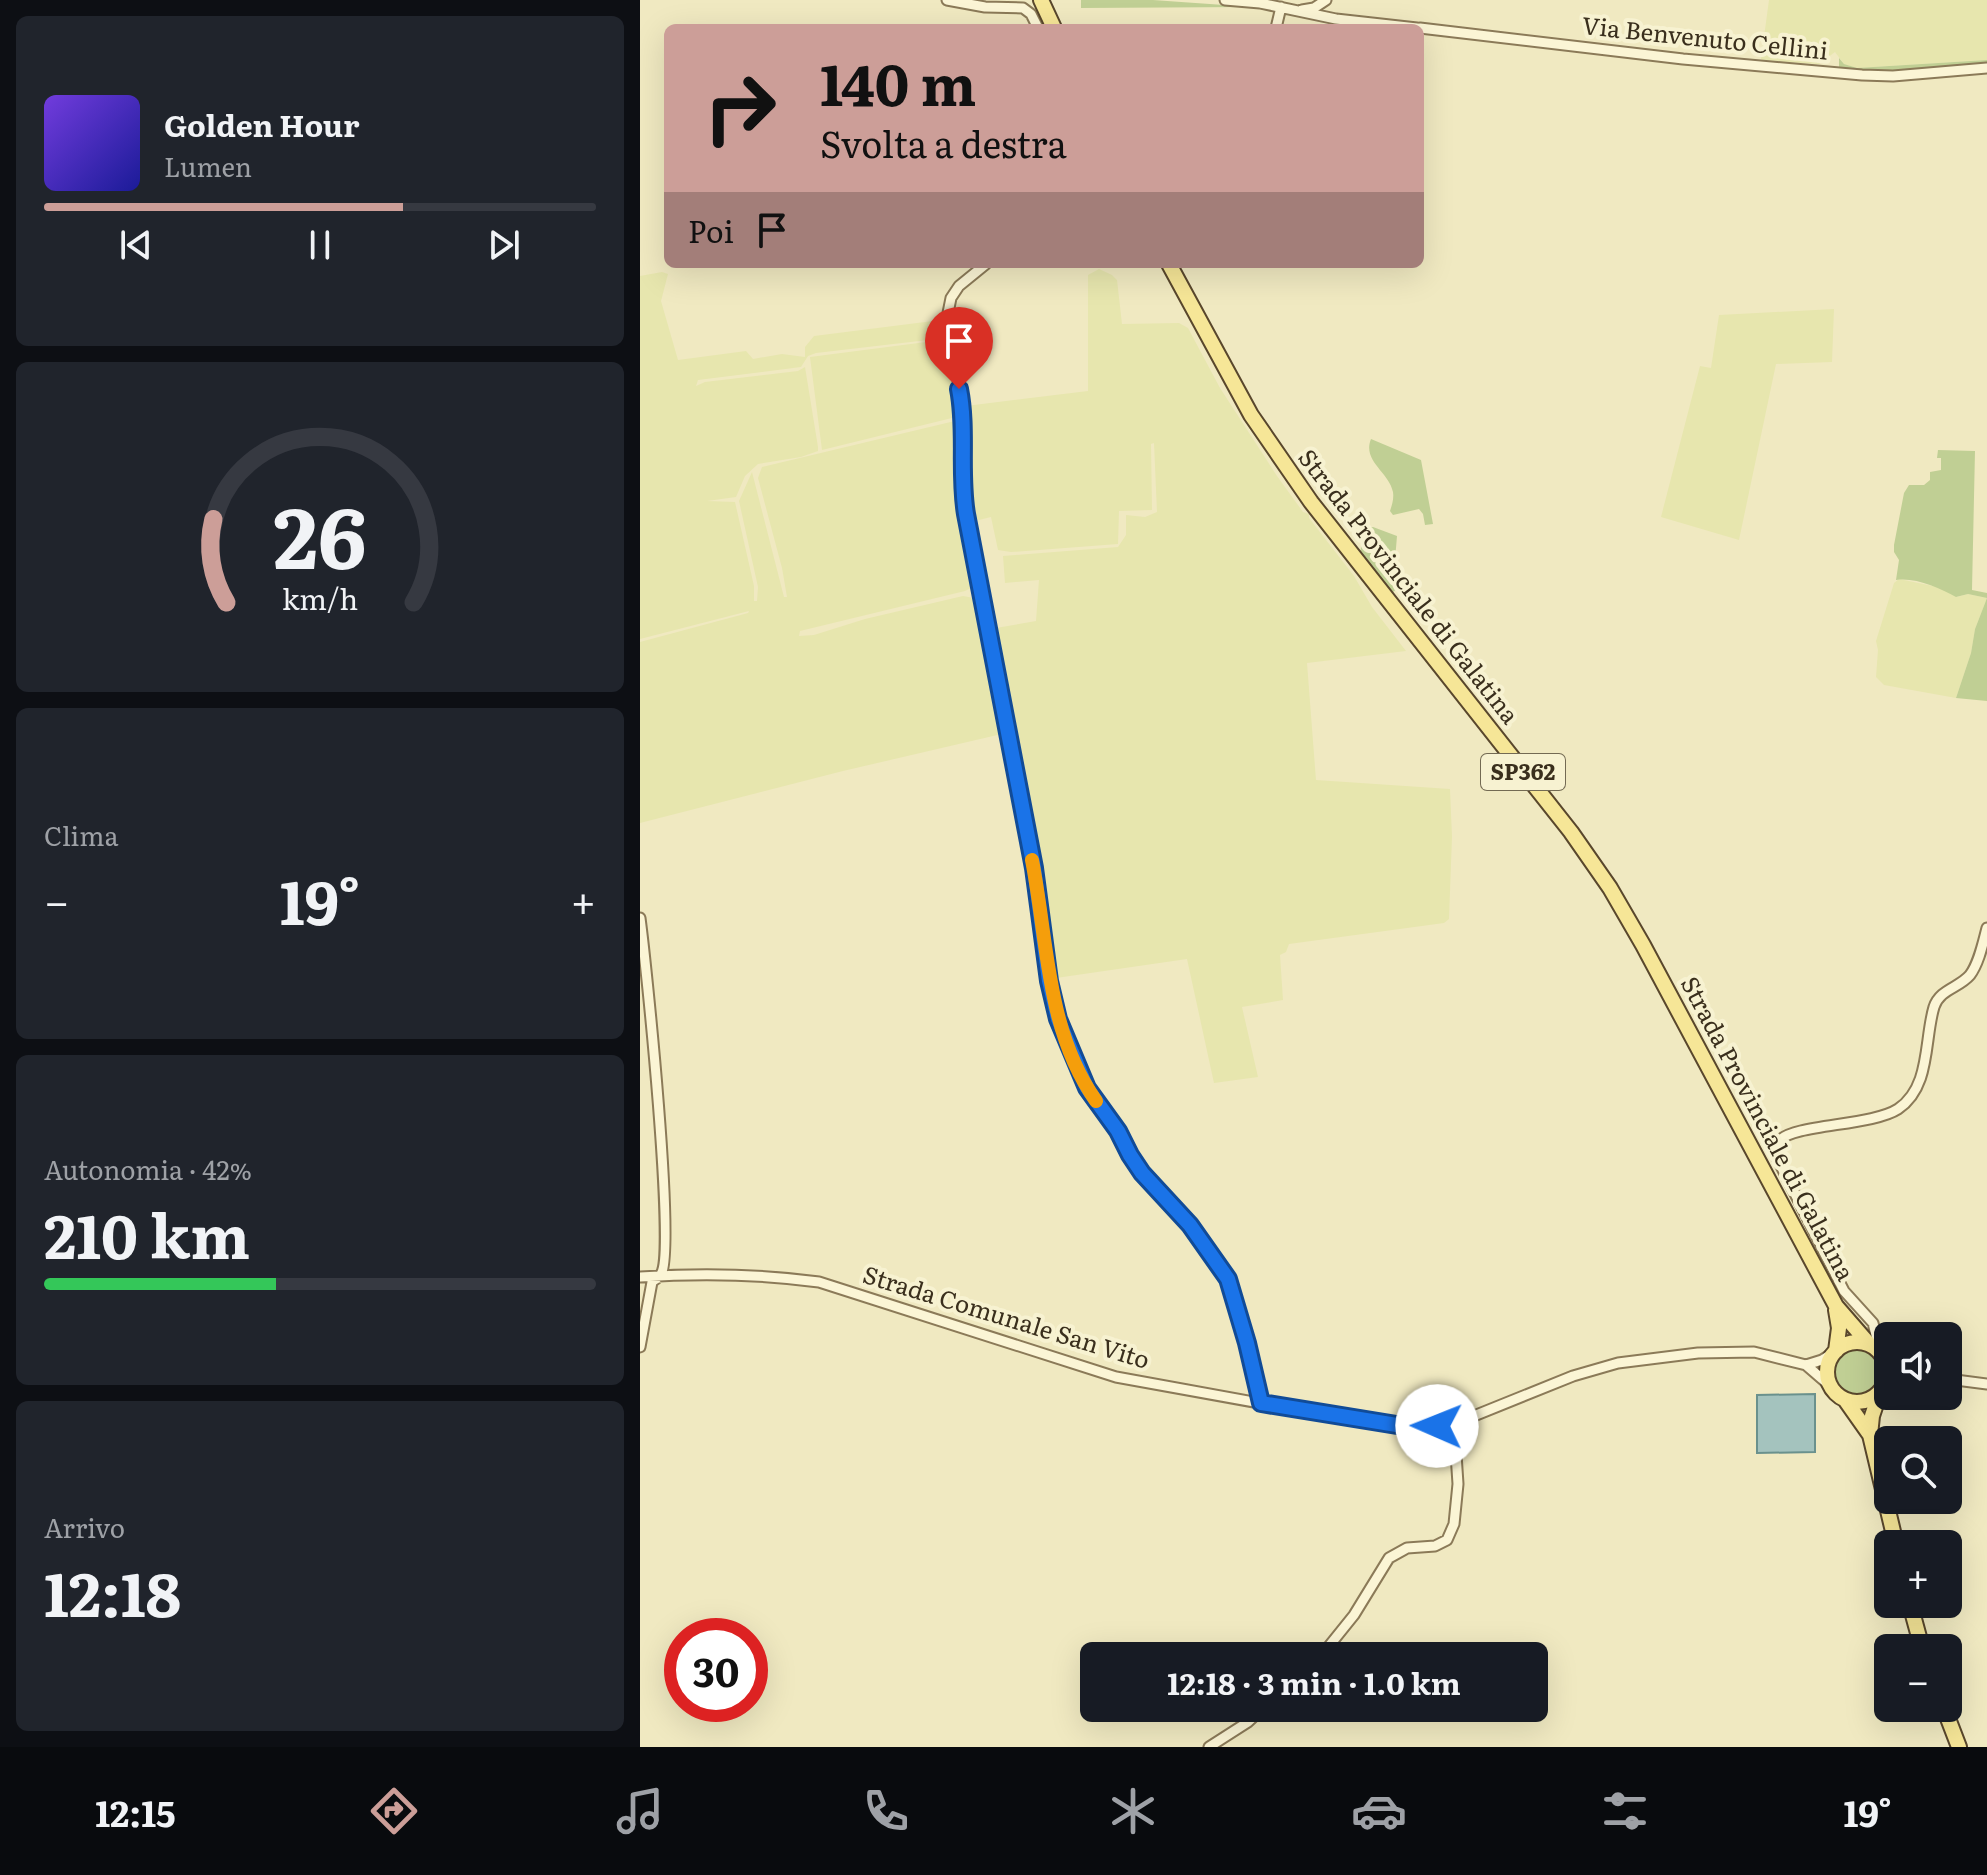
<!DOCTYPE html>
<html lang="it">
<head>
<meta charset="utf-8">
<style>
	:root { --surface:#171b24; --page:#20242c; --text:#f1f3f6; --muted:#9ea1a6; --line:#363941; --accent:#cc9e98 }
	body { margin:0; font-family:Literata,serif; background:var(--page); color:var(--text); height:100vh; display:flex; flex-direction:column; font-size:30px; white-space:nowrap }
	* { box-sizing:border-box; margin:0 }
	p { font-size:26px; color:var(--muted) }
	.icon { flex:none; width:44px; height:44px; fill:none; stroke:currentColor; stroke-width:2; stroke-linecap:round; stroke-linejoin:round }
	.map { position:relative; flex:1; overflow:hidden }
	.sheet { display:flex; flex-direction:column; gap:16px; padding:16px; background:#0d0f14; width:640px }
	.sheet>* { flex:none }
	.banner { position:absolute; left:24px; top:24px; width:760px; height:244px; border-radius:12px; box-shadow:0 8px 32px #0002; background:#cc9e98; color:#111; overflow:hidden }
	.tools { position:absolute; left:1234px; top:1322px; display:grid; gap:16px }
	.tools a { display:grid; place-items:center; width:88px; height:88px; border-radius:12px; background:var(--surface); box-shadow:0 8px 32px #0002; font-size:40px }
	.speed { position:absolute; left:24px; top:1618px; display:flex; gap:16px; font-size:40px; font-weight:700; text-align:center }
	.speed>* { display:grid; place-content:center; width:104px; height:104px; border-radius:50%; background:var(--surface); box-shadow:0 8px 32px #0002; line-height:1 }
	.speed .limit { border:12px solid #d22; background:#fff; color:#111 }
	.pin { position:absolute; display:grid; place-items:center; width:68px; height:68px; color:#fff; margin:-82px -34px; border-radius:50% 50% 50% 0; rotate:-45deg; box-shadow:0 0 8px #0007 }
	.pin .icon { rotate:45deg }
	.me { position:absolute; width:88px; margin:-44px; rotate:271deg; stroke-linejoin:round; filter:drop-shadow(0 0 6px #0008) }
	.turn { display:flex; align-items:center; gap:28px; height:168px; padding:0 24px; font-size:36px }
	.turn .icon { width:104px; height:104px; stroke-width:2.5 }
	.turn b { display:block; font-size:56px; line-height:68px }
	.then { display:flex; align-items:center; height:76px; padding:0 24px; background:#0003; gap:16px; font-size:30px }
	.big { font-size:60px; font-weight:700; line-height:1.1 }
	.sheet .widget { flex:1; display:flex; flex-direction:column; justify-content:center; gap:12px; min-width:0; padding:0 28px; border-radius:12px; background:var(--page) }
	.sheet .dial { align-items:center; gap:0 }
	.dial svg { height:208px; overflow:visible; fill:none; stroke:var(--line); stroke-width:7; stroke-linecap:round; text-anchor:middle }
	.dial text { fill:var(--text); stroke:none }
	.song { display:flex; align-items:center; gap:24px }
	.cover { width:96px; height:96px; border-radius:12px; background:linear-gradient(135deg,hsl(260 70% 55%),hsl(240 70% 35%)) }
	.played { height:8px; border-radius:4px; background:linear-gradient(90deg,var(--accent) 65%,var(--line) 65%) }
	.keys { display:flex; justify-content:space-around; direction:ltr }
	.heat { display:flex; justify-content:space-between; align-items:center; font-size:44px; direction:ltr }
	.charge { height:12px; border-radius:6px; background:linear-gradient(90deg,#34c759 42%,var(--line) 0) }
	.trip { position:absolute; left:440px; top:1642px; width:468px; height:80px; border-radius:12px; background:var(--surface); box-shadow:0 8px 32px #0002; font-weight:700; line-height:80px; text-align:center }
	.tabs { display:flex; height:128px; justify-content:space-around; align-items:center; background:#090b0e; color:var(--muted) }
	.tabs .icon { width:56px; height:56px }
	.tabs .active { color:var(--accent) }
	.tabs b { font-size:36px; color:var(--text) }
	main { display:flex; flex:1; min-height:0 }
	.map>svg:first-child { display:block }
	.farmland { fill:#e7e6ae }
	.green { fill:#c0cf94 }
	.water { fill:#a4c3be; stroke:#6a918d; stroke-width:2 }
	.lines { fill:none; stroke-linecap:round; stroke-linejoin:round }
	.minor-casing { stroke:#8b7a58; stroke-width:13 }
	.primary-casing { stroke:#59472c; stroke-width:18 }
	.minor { stroke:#fbf5d5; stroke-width:9 }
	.primary { stroke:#f6e697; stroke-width:14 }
	.route-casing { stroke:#114b97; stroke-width:20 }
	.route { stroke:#1a73e8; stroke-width:14 }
	.slow { stroke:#f59e0b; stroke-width:14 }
	.labels { text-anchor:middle; stroke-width:8; stroke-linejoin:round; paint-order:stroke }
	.shield { fill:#f7f2d1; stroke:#736a53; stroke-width:2 }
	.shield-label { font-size:22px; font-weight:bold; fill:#3a2f1d }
	.street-label { font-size:24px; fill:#3a2f1d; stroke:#f7f2d1 }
</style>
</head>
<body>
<main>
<section class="sheet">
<div class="widget">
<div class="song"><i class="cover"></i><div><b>Golden Hour</b><p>Lumen</p></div></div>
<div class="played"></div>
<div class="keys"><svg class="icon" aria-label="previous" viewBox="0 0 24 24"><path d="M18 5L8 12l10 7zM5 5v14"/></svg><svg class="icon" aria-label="pause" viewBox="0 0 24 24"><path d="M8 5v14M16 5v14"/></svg><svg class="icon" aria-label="next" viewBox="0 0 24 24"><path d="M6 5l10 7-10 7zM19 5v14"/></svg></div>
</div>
<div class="widget dial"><svg viewBox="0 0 100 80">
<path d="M14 69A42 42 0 1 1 86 69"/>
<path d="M14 69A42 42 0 0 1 9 37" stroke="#cc9e98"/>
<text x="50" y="56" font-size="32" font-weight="700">26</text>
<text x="50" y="72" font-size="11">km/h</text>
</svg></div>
<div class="widget"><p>Clima</p>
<div class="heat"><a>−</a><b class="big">19°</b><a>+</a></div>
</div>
<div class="widget"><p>Autonomia · 42%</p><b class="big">210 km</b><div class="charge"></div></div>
<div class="widget"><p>Arrivo</p><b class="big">12:18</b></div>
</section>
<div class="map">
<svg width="1347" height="1747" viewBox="0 0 1347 1747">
	<rect width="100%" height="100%" fill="#f0e9c1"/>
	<path class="farmland" d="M1129,0H1347V60L1217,68L1204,64L1195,52L1179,64L1124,61L1121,59Z
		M459,269L472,275L477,280L482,324L539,323L548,328L580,388L637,476L663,512L669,514V518L714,576L732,607L766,651L667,663L676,780L810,789L812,837L809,919L804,923L649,944L646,952L640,955L643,1000L602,1007L618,1077L574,1083L547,959L416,978L412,976L350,629L396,621L399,580L365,583L363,556L478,547L486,535V515L505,517L517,512L514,443L511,444L512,510L479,511L478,544L371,552L358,550L351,517L339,520L329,515L324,474L326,406L448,391V275Z
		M22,272L28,274L21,301L38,360L106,351L113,359L142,354L165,357V347L174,336L293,321L303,323L307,338H305L176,353L168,356L161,367L58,380L56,386L65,382L158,371L165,367L178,447V451L161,457L118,464L105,476L96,497L67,501L95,502L114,586V601H117L118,587L99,501L112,472L144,597H147L142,568L118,478L122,467L319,420L333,587L325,591L160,631L159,636L174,635L225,619L323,596L334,598L339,605L366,733L203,771L0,823V642L108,613L109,611L0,639V276Z
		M1194,309L1192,362L1136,364L1099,540L1021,517L1060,366L1071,368L1079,315Z
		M294,341H308L320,416L182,450L170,357Z
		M1259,579L1298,587L1317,597L1328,594L1347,598L1335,629L1331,653L1316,698L1244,685L1236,677L1238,650L1236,641L1254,583Z"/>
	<path class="green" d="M441,0H513L612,7L441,8Z
		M1199,58L1204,64L1217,68L1347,60V65L1235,73L1199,70Z
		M731,439L781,460L793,524L785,525L783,514L779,509L753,515L750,511C752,505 754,499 753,492C749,472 722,461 731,439Z
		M1298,450L1335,451L1332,590L1347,593V701L1316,698L1331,653L1335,629L1347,598L1328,594L1316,597C1300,588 1275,577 1256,580L1259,560L1254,552V545L1264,493L1269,485H1284L1290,480V472L1301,470V458H1297Z
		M733,527L757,536L755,560L760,587L753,592L720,554C723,543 718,530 733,527Z
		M1194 1372a23 23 0 1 1 46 0a23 23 0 1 1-46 0Z"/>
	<path class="water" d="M1175,1394V1452L1117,1453V1395Z"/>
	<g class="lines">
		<defs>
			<path id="minor" d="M307,0L345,7L383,8L391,14L398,28
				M585,0L620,3L696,19L777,28
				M662,10L674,8L686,0
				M636,28L641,7
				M780,28L1043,59L1222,75L1253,76L1347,68
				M346,264L319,286L311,298L307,318L323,408L321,459L323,501L393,864L402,915L409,981L418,1019L447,1088L478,1131L490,1155L502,1173L550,1225L588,1279L607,1343L621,1403
				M0,918C6,962 36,1252 21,1274C19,1278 15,1279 12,1282L0,1347
				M0,1277C59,1273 120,1274 179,1282L476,1377L680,1414L763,1426L814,1424L933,1376L978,1363L1058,1353L1114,1352L1166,1365L1188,1384
				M1240,1351L1233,1323L1204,1291L1137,1158C1136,1152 1135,1146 1139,1141C1153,1124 1232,1126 1258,1109C1291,1087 1284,1040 1294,1007C1300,989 1319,988 1330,975C1339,963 1343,943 1347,928
				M1246,1360L1248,1361
				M1166,1365L1182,1360L1196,1351
				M1308,1379L1347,1384
				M681,1656L714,1615L749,1558L767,1548L795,1546L807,1540L814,1524L818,1484L814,1424
				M569,1747L608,1722L623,1708"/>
			<path id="primary" d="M401,0L414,28
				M529,264L611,415L671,502L931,832L970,888L1003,945L1196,1306L1229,1344
				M1187 1372a30 30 0 1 1 60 0a30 30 0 1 1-60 0Z
				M1196,1351L1199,1328L1196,1310
				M1206,1401L1230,1435L1256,1544
				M1230,1435L1232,1416L1239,1395
				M1270,1604L1282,1648
				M1304,1708L1319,1747"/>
		</defs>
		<use href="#minor" class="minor-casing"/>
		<use href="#primary" class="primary-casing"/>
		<use href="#minor" class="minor"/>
		<use href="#primary" class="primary"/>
	</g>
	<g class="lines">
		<defs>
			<path id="route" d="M319,389C327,430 319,473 326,514L394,868L409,981L418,1019L447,1088L478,1131L490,1155L502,1173L550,1225L588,1279L607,1343L621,1403L763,1426H797"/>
		</defs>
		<use href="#route" class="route-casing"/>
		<use href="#route" class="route"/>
		<path class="slow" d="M392,860C408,942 406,1030 456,1101"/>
	</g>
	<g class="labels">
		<rect class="shield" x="841" y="754" width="84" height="36" rx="6"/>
		<g class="shield-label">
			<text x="883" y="780">SP362</text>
		</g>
		<g class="street-label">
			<text transform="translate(1065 39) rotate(6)" y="8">Via Benvenuto Cellini</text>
			<text transform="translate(768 587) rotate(52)" y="8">Strada Provinciale di Galatina</text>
			<text transform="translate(1127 1129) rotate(62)" y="8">Strada Provinciale di Galatina</text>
			<text transform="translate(366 1318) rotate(17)" y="8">Strada Comunale San Vito</text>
		</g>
	</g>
</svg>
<div class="tools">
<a><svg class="icon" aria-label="sound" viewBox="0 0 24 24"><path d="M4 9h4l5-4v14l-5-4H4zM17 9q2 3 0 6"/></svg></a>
<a><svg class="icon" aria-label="search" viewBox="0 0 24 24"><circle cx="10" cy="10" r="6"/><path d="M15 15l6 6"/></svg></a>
<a>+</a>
<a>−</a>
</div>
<div class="speed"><div class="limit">30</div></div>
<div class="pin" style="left:319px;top:389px;background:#d93025"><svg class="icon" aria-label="arrive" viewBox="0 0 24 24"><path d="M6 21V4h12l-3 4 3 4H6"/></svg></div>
<svg class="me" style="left:797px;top:1426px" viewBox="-20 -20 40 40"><circle r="19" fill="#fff"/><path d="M0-13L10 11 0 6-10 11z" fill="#1a73e8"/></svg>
<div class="trip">12:18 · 3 min · 1.0 km</div>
<div class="banner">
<div class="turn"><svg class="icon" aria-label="right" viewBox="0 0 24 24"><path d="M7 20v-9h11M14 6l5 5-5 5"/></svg><div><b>140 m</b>Svolta a destra</div></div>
<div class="then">Poi<svg class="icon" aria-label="arrive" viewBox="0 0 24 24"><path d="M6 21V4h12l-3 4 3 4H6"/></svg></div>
</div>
</div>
</main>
<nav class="tabs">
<b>12:15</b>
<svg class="icon active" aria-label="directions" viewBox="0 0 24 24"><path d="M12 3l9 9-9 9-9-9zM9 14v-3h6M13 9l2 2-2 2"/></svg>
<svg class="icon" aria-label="music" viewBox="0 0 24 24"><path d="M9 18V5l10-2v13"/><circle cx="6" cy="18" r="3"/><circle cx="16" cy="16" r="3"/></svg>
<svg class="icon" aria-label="phone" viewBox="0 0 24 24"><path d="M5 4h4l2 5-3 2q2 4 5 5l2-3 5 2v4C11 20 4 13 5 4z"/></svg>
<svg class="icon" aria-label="climate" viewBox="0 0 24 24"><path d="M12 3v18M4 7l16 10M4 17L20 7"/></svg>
<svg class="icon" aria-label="car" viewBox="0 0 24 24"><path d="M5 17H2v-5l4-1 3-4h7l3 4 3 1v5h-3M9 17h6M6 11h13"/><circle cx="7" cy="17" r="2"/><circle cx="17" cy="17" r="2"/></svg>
<svg class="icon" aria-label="filters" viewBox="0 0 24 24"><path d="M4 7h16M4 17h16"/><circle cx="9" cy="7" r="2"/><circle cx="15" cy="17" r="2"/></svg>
<b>19°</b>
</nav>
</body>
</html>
